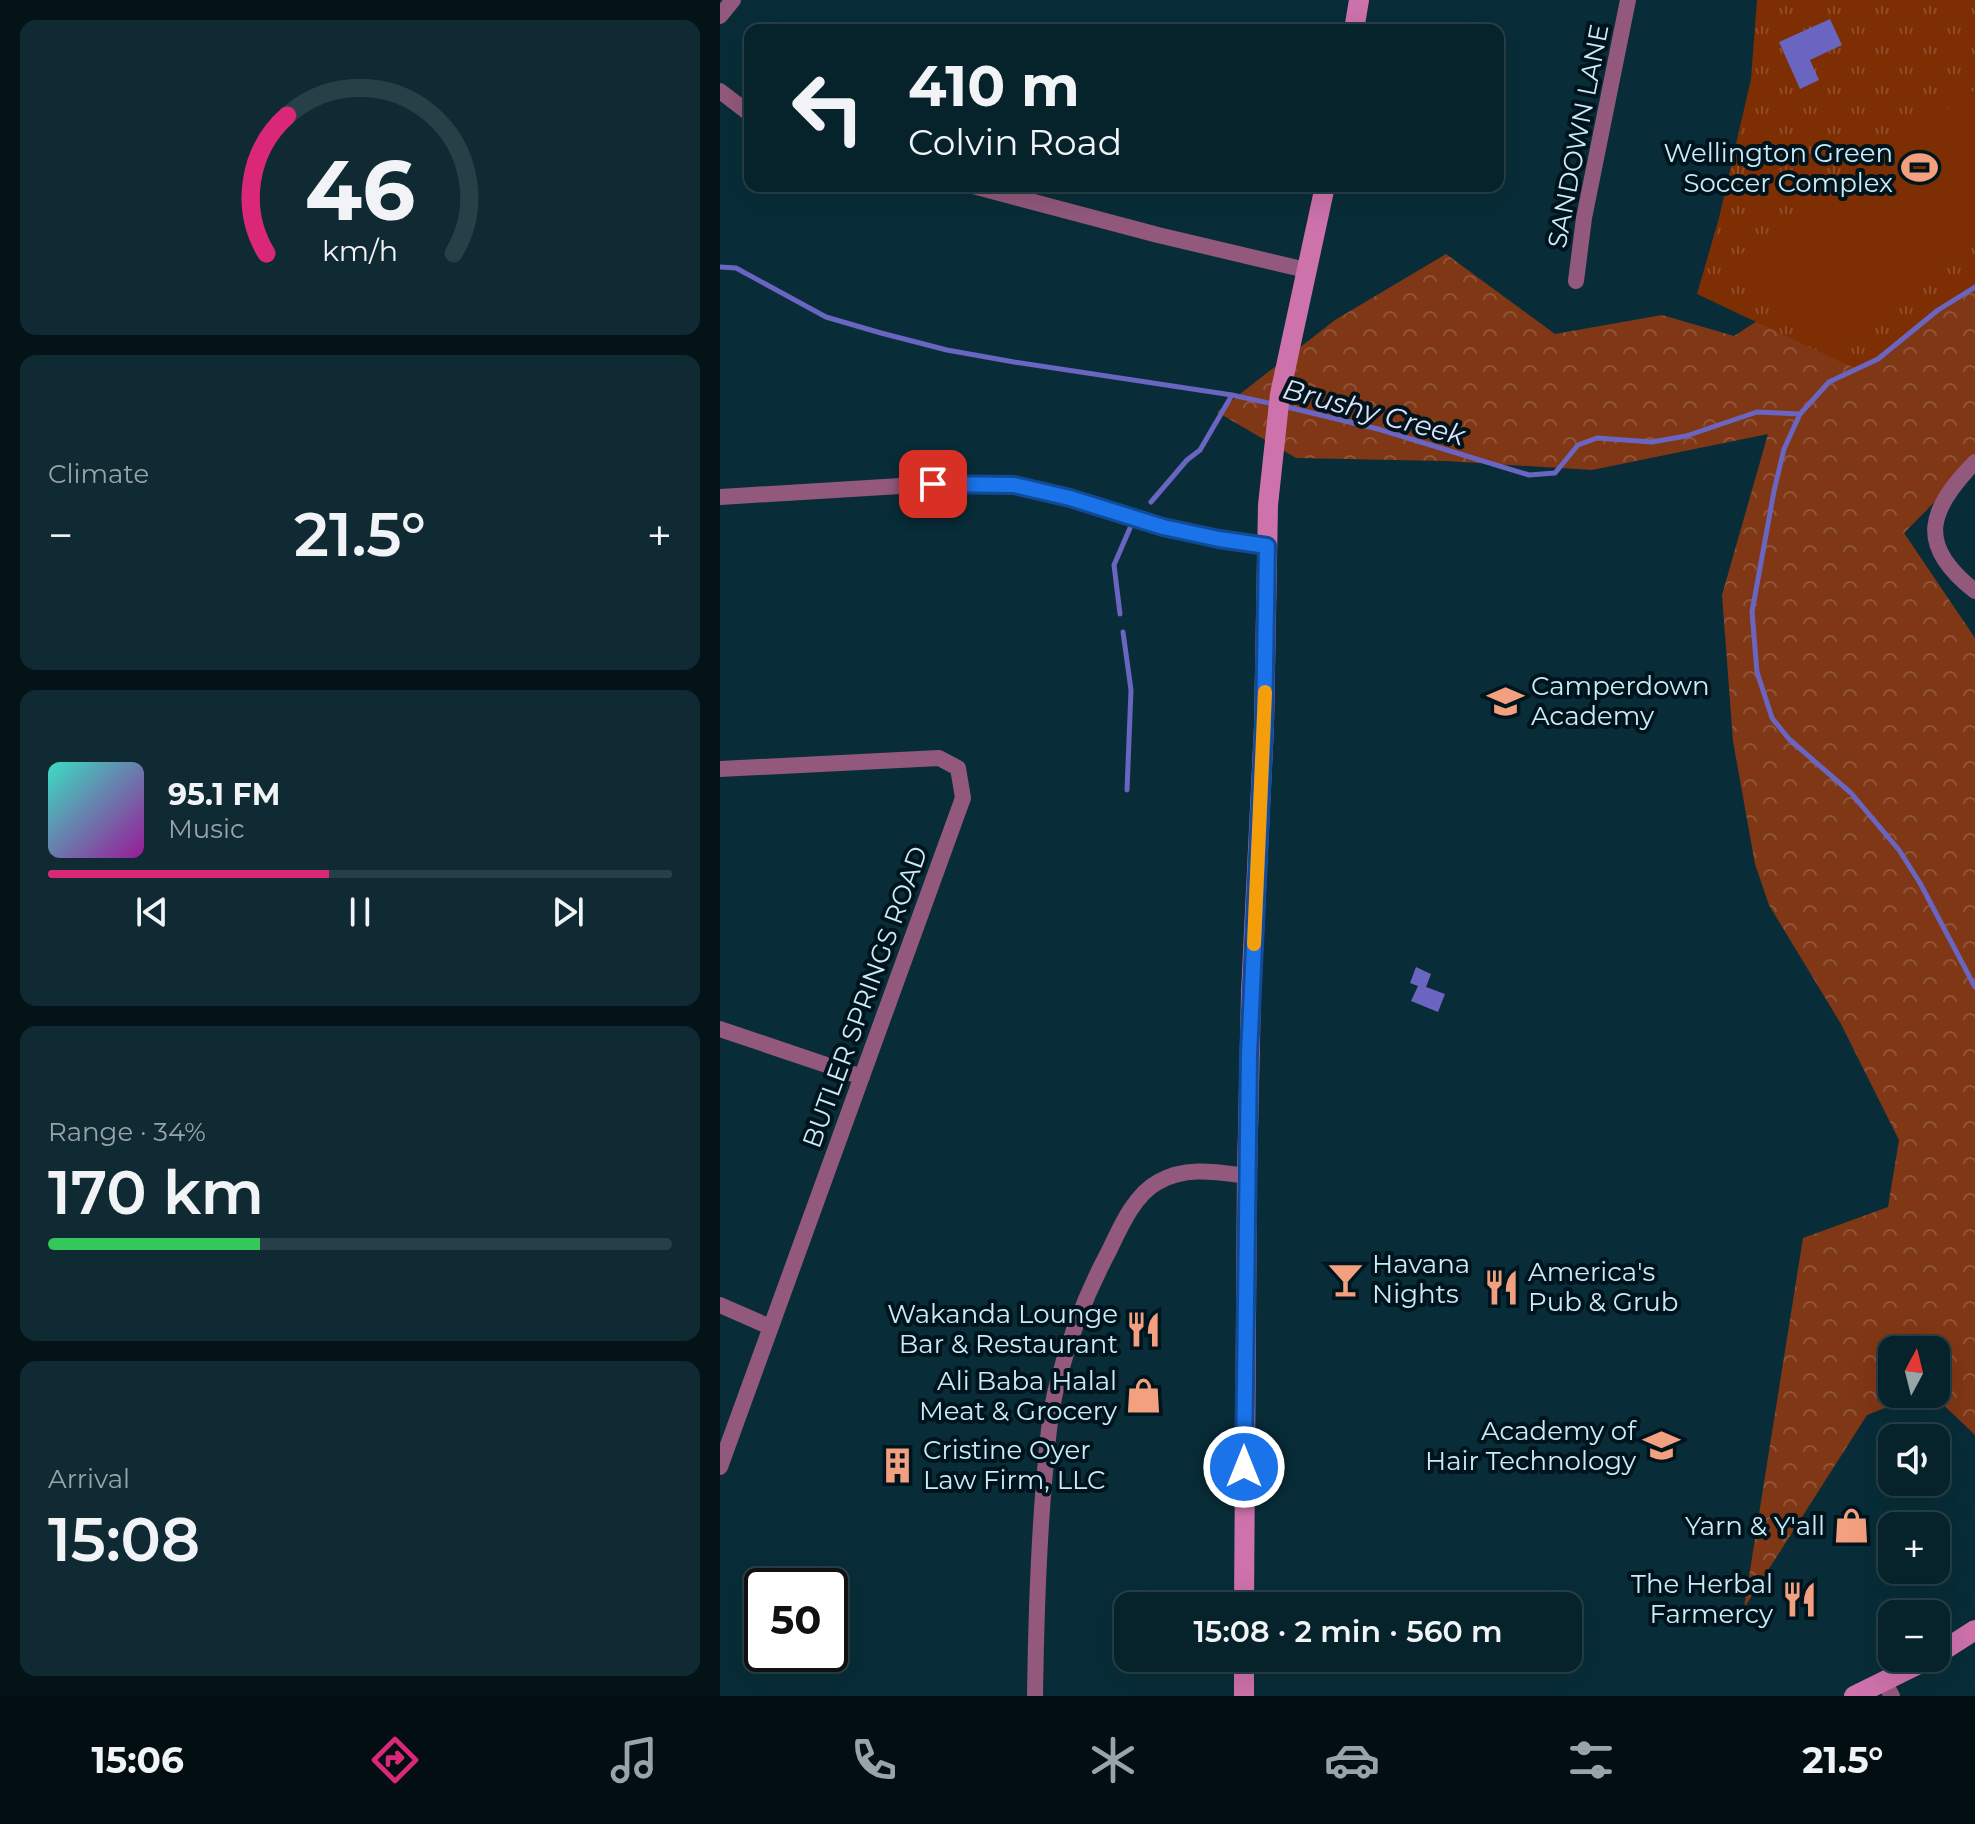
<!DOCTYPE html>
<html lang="en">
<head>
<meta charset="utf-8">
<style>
	:root { --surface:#06222a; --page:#0f2a32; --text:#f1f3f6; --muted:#98a4a8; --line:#273f47; --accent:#db2777 }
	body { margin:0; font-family:Montserrat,sans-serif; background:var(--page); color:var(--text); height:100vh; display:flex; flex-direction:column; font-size:30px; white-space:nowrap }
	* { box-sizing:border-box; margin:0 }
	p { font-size:26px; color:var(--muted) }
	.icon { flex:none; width:44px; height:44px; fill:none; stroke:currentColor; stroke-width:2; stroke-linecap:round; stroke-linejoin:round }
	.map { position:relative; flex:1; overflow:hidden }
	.details { display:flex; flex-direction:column; gap:20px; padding:20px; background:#031317; width:720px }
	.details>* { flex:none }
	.banner { position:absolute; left:24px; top:24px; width:760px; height:168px; border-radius:16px; box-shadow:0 8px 32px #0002,0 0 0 2px var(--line); background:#06222a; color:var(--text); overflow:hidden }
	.needle { width:52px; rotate:7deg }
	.controls { position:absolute; left:1158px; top:1336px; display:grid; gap:16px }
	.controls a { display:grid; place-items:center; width:72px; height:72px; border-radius:16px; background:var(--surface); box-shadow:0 8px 32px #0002,0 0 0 2px var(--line); font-size:40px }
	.speed { position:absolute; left:24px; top:1568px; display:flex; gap:16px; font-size:40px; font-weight:700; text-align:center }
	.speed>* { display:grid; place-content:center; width:104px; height:104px; border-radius:50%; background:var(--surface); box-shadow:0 8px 32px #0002,0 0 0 2px var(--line); line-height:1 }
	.speed .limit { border:4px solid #111; border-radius:12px; background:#fff; color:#111 }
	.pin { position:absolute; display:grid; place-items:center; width:68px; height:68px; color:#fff; margin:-34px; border-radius:16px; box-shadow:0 4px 12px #0006 }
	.me { position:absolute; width:88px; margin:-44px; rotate:0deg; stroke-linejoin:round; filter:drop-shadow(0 0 6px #0008) }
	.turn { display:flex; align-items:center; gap:28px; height:168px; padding:0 32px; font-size:36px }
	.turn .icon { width:104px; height:104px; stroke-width:2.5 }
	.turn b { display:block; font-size:56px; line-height:68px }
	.big { font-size:60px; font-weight:600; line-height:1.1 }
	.details .card { flex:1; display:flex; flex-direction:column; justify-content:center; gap:12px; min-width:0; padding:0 28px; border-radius:16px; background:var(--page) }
	.details .dial { align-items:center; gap:0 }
	.dial svg { height:208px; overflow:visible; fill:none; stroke:var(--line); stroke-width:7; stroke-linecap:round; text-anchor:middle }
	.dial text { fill:var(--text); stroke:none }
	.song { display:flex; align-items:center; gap:24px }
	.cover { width:96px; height:96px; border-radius:12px; background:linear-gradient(135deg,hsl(170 70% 55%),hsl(300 70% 35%)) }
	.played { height:8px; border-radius:4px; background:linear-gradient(90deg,var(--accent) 45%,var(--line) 45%) }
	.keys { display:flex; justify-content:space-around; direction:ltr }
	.heat { display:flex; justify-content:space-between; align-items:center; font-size:44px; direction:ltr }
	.charge { height:12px; border-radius:6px; background:linear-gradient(90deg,#34c759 34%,var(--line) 0) }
	.trip { position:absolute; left:394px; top:1592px; width:468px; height:80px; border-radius:16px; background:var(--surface); box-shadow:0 8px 32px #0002,0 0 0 2px var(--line); font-weight:600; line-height:80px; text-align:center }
	.tabs { display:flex; height:128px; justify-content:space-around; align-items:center; background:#020e11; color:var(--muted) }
	.tabs .icon { width:56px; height:56px }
	.tabs .active { color:var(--accent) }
	.tabs b { font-size:36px; color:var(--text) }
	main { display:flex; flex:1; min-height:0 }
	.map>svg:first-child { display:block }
	.forest { fill:url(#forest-crowns) }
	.park { fill:url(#park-tufts) }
	.garden { fill:#7d2e02 }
	.water { fill:#6965c0 }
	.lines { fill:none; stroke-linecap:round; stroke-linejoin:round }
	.stream { stroke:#6965c0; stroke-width:5 }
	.street { stroke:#92597c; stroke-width:16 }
	.secondary { stroke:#ce72ac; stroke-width:20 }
	.route-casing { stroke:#114b97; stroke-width:20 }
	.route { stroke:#1a73e8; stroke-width:14 }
	.slow { stroke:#f59e0b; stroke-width:14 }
	.labels { text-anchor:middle; stroke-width:8; stroke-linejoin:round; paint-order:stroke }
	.street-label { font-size:26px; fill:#cbebf7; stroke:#00141d }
	.poi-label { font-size:26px; fill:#cbebf7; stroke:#00141d; text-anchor:end }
	.water-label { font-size:28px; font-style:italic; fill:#e0e1fa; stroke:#00141d }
</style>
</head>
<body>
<main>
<section class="details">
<div class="card dial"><svg viewBox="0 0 100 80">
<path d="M14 69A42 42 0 1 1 86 69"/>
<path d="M14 69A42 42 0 0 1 22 16" stroke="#db2777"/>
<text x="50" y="56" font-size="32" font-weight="700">46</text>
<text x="50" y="72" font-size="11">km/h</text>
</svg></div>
<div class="card"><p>Climate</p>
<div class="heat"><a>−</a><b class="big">21.5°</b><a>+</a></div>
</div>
<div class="card">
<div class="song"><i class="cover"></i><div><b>95.1 FM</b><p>Music</p></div></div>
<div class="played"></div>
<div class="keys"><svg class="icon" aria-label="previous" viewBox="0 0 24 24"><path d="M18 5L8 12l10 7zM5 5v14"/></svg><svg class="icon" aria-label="pause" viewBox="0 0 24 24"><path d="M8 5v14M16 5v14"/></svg><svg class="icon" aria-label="next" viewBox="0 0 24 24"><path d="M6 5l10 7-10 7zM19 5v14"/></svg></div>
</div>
<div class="card"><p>Range · 34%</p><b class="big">170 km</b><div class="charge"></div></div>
<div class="card"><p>Arrival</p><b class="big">15:08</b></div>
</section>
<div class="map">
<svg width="1255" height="1696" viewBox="0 0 1255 1696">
	<defs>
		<pattern id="forest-crowns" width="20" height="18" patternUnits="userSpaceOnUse" patternTransform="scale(2)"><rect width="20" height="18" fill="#803715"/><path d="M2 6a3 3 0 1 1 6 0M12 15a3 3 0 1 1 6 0" fill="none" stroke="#915438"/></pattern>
		<pattern id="park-tufts" width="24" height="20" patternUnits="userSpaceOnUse" patternTransform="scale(2)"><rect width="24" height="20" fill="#7d2e02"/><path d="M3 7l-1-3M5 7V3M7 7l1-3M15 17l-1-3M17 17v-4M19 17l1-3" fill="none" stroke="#8e4c28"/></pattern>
	</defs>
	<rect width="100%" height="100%" fill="#082d38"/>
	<path class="forest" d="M1255,246V461L1184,533L1255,638V1435L1212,1394H1216V1350H1172V1394H1201L1147,1415L1024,1608L1083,1238L1168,1207L1179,1140L1121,1024L1049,905L1035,864L1013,741L1002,595L1048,434L872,470L726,461L576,458L497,412L615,320L726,254L835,334L942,315L1014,336L1057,308Z"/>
	<path class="park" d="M1037,0H1255V287L1218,310L1158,359L1136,369L977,294L999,218L1031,79Z"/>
	<path class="garden" d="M1255,90V246L1101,348L1057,308L1020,255Z"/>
	<path class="water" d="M1110,19L1122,45L1090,60L1099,80L1080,89L1059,42Z
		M696,967L711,974L706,987L725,994L718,1012L691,1001L698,986L690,983Z"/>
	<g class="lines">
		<path class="stream" d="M0,267L16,268L106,317L161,333L227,350L294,362L512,395L553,404
			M1255,287L1218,310L1158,359L1109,382L1080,414L1064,449L1054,491L1032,612L1037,672L1052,718L1069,739L1131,793L1179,850L1200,883L1255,987
			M563,406L658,429L809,475L835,473L858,445L877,438L932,442L966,436L1037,412L1080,414
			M431,502L467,460L480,450L512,395
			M400,614L394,565L410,528
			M403,632L411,690L407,790"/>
		<path class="street" d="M0,16L13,0
			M0,91L30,114
			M253,186L438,235L586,270
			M856,281L864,218L908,0
			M1255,462C1208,510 1196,545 1255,591
			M0,497L213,484L294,485L319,490L443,527L499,539L547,546
			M0,769L219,758L238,768L243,798L0,1467
			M0,1029L142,1077
			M0,1305L50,1327
			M1164,1682L1172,1696
			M315,1696C316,1625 318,1554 324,1483C327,1449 329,1414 338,1381C350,1336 367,1292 389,1251C400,1228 414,1195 438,1182C466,1166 496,1172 527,1176"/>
		<path class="secondary" d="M634,30L639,0
			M524,1606L527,1176L531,994L544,726L548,505L560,394L605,186
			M1216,1655L1255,1630
			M524,1696V1658
			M1134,1696L1211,1658"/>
	</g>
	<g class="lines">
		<defs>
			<path id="route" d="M213,484L294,485L350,498L443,527L499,539L547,546L544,726L529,1055L524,1467"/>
		</defs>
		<use href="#route" class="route-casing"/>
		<use href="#route" class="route"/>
		<path class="slow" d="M534,944L545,692"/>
	</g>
	<defs>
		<symbol id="stadium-bare" viewBox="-9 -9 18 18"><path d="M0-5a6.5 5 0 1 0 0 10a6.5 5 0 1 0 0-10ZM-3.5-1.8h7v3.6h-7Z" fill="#f2a07f" stroke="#00141d" stroke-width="2.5" paint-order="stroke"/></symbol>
		<symbol id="school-bare" viewBox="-9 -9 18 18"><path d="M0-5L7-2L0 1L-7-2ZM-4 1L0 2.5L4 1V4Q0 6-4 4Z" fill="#f2a07f" stroke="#00141d" stroke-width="2.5" paint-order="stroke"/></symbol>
		<symbol id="bar-bare" viewBox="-9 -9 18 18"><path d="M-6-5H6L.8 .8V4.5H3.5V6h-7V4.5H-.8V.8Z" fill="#f2a07f" stroke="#00141d" stroke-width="2.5" paint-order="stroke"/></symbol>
		<symbol id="restaurant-bare" viewBox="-9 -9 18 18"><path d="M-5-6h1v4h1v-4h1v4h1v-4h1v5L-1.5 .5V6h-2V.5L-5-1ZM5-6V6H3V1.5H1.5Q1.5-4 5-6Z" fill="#f2a07f" stroke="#00141d" stroke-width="2.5" paint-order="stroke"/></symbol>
		<symbol id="shop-bare" viewBox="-9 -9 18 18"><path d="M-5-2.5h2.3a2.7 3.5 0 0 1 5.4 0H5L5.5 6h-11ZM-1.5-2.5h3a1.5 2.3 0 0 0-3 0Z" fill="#f2a07f" stroke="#00141d" stroke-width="2.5" paint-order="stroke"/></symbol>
		<symbol id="building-bare" viewBox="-9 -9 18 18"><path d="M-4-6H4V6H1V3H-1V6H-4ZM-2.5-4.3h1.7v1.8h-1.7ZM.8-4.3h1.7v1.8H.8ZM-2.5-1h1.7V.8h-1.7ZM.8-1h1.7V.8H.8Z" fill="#f2a07f" stroke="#00141d" stroke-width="2.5" paint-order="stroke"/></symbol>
	</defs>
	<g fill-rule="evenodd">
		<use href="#stadium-bare" x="1174" y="142" width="51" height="51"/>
		<use href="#school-bare" x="760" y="676" width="51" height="51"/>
		<use href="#bar-bare" x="600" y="1254" width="51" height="51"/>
		<use href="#restaurant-bare" x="756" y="1262" width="51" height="51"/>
		<use href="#restaurant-bare" x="398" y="1304" width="51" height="51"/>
		<use href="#shop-bare" x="398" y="1370" width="51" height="51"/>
		<use href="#school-bare" x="916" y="1420" width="51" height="51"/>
		<use href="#building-bare" x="152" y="1440" width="51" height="51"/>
		<use href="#shop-bare" x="1106" y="1500" width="51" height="51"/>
		<use href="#restaurant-bare" x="1054" y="1574" width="51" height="51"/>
	</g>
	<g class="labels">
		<g class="street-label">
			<text transform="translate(858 136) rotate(-79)" y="9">SANDOWN LANE</text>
			<text transform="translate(145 997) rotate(-70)" y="9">BUTLER SPRINGS ROAD</text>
		</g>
		<g class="poi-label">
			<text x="1173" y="162">Wellington Green<tspan x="1173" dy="30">Soccer Complex</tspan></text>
			<text x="811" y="695" text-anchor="start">Camperdown<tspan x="811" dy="30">Academy</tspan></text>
			<text x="652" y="1273" text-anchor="start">Havana<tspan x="652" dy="30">Nights</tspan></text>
			<text x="808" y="1281" text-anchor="start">America's<tspan x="808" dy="30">Pub &amp; Grub</tspan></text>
			<text x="398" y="1323">Wakanda Lounge<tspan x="398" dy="30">Bar &amp; Restaurant</tspan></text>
			<text x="397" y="1390">Ali Baba Halal<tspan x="397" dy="30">Meat &amp; Grocery</tspan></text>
			<text x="916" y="1440">Academy of<tspan x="916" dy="30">Hair Technology</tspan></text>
			<text x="203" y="1459" text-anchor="start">Cristine Oyer<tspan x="203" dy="30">Law Firm, LLC</tspan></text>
			<text x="1105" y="1535">Yarn &amp; Y'all</text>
			<text x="1053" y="1593">The Herbal<tspan x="1053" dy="30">Farmercy</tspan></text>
		</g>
		<g class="water-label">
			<text transform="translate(654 412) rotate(15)" y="10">Brushy Creek</text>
		</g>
	</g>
</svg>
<div class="controls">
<a><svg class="needle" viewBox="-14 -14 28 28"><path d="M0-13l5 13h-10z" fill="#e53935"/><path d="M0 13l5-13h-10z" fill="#98a4a8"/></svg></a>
<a><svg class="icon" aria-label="sound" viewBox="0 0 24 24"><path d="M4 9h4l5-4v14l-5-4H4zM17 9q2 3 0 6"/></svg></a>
<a>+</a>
<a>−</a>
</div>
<div class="speed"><div class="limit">50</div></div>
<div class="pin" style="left:213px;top:484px;background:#d93025"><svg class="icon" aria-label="arrive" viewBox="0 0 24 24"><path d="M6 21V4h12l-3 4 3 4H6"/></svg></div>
<svg class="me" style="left:524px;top:1467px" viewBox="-20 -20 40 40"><circle r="17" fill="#1a73e8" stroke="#fff" stroke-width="3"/><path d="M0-11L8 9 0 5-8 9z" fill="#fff"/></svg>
<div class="trip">15:08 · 2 min · 560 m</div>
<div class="banner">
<div class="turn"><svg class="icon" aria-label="left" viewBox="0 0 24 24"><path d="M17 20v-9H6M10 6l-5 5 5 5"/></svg><div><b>410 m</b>Colvin Road</div></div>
</div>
</div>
</main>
<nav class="tabs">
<b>15:06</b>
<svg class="icon active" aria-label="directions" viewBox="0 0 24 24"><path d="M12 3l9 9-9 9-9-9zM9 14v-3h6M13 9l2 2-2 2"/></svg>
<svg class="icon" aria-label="music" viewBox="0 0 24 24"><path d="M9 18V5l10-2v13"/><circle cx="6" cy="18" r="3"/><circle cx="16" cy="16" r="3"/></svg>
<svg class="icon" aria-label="phone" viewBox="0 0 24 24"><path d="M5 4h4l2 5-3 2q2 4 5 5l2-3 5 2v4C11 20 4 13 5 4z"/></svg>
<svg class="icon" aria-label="climate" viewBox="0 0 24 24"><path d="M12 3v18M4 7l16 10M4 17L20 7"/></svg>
<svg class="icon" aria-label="car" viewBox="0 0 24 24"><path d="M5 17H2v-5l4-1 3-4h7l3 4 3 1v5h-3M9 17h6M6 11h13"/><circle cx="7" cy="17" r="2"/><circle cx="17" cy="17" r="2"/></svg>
<svg class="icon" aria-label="filters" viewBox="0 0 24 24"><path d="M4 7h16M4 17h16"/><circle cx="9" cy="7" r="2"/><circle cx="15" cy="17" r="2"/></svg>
<b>21.5°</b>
</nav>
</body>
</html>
